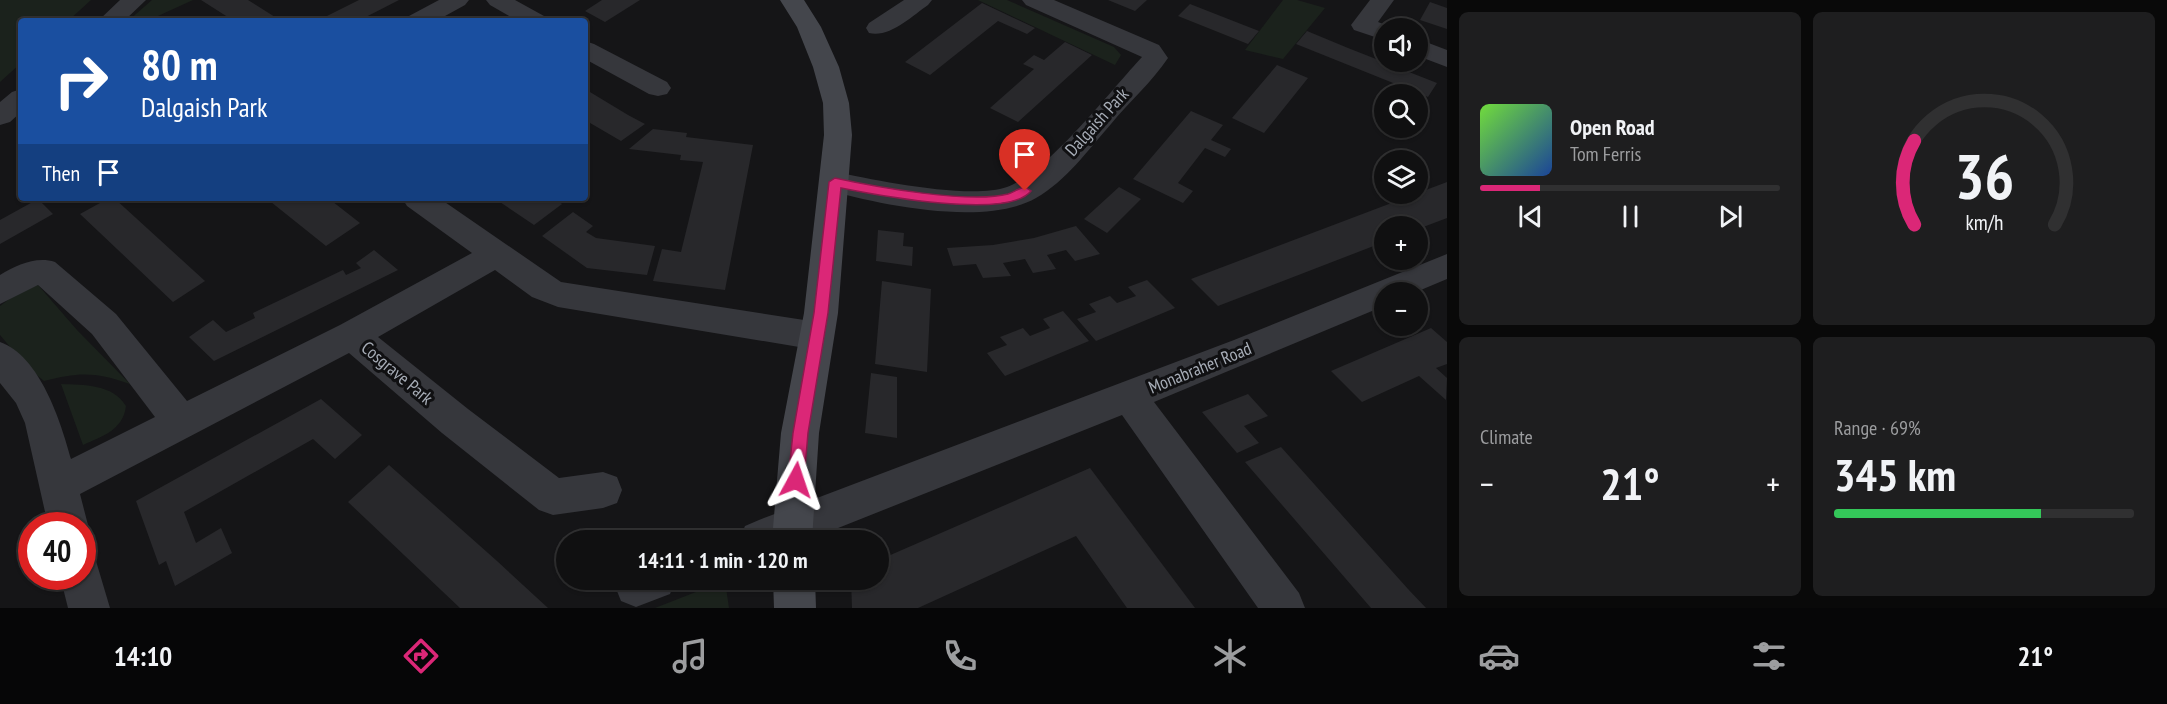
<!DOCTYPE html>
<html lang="en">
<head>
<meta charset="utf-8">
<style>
	:root { --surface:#101011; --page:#1e1e1f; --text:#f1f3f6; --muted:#9c9d9f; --line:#303031; --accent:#db2777 }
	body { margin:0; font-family:"PT Sans Narrow",sans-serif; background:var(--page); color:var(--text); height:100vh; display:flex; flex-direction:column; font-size:22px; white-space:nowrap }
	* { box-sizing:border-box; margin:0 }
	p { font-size:20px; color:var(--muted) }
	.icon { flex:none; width:33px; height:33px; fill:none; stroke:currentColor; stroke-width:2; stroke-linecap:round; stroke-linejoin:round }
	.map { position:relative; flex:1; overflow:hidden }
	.details { display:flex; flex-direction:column; gap:12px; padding:12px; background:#090909; width:720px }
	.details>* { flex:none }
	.guide { position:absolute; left:18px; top:18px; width:570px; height:183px; border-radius:6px; box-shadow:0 2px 4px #0004,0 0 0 2px var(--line); background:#1a4fa0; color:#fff; overflow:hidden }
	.fabs { position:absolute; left:1374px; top:18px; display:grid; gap:12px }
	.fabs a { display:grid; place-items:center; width:54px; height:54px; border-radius:50%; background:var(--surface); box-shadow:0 2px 4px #0004,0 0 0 2px var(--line); font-size:30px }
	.speed { position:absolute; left:18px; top:512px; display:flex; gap:12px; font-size:30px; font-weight:700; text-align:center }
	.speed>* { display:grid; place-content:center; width:78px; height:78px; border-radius:50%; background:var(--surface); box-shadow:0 2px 4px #0004,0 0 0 2px var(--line); line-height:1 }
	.speed .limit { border:9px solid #d22; background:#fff; color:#111 }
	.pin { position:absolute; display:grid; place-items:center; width:51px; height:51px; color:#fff; margin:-62px -26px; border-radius:50% 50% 50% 0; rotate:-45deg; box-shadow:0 0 6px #0007 }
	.pin .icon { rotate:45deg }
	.me { position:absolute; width:66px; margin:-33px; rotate:5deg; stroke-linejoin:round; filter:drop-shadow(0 0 4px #0008) }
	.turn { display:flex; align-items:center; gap:21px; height:126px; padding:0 24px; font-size:27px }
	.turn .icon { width:78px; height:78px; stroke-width:2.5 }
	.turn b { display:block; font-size:42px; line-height:51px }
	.then { display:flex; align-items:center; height:57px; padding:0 24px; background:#0003; gap:12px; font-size:22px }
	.big { font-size:45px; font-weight:800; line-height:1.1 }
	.details .widget { flex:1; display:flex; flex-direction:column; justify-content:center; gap:9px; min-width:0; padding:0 21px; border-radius:9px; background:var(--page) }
	.details .dial { align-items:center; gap:0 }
	.dial svg { height:156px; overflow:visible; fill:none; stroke:var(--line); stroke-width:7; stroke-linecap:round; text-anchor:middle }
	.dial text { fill:var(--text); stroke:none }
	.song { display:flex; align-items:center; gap:18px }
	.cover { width:72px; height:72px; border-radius:9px; background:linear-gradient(135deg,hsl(100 70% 55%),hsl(220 70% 35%)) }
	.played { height:6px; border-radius:3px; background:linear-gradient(90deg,var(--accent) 20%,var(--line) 20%) }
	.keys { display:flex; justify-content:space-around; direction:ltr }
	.heat { display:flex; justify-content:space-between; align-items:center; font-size:33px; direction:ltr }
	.charge { height:9px; border-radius:4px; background:linear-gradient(90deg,#34c759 69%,var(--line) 0) }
	.details .tiles { flex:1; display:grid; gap:12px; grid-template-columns:repeat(2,1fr) }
	.trip { position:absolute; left:556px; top:530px; width:333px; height:60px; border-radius:30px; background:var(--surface); box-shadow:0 2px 4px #0004,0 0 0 2px var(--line); font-weight:800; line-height:60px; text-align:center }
	.tabs { display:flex; height:96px; justify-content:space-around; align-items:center; background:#060607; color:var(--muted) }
	.tabs .icon { width:42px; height:42px }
	.tabs .selected { color:var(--accent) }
	.tabs b { font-size:27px; color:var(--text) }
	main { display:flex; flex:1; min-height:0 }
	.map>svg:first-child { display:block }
	.green { fill:#1b221c }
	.building { fill:#28282b }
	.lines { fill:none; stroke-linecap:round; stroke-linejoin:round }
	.street { fill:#36373c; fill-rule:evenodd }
	.secondary { fill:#44464c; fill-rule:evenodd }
	.route { fill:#db2777; stroke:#8e194d; stroke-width:1.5 }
	.labels { text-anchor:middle; stroke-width:6; stroke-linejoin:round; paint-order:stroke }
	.street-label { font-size:18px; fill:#a7adb7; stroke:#101012 }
</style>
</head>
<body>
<main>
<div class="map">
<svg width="1447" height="608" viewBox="0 0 1447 608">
	<rect width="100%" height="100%" fill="#151517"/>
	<path class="green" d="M0,0H91L68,21H21V63L0,82Z
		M152,0H193L147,21H128Z
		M978,0H1007L1114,47L1121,55L1115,65Z
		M1283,0H1297L1325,8L1283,59L1245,50Z
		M38,285L77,330L130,384C95,372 80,372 44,381L26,366L0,335V306L16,294Z
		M61,384C84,385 113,384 126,406C123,430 103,436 83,445Z
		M725,581L729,608H655L724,581Z"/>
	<path class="building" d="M201,0H248L275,17L268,21H234Z
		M359,0H399L358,21H317Z
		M602,0H640L605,22L585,11Z
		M1108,0H1147L1135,11Z
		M1430,2L1447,8V29L1420,20Z
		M982,3L1035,28L1027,34L998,21L930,75L905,62Z
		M1190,4L1241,24L1259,31L1248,44L1178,16Z
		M1307,31L1348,48L1437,83L1428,97L1296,44Z
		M1065,42L1092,55L1018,122L990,108L1034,69L1023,64L1034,55L1044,60Z
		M1277,65L1308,78L1264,133L1232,118Z
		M585,89L628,115L645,124L621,141L585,120Z
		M1191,111L1223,125L1211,140L1231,149L1225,157L1205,148L1178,183L1193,191L1183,203L1133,179Z
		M653,129L687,133L686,137L753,145L725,290L653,281L662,249L681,252L703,162L680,160L681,155L629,149Z
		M1447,182V218L1418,229V226H1384V242L1218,306L1191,279Z
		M1119,187L1141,199L1107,233L1084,219Z
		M109,198H114L205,281L173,302L80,214Z
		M266,198H328L360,223L326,246Z
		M494,198H554L562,204L534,225Z
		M38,199L53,214L0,244V220Z
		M573,212L593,226L586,232L596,238L655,246L647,275L587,268L542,236Z
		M1076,226L1100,254L1075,261L1066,250L1047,255L1056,269L1033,273L1025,259L1003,263L1011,276L983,278L976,264L953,266L947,248L993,245L1034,238Z
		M878,230L904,233L903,246L913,247L912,266L876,261Z
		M374,250L398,270L214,361L189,337L213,320L226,332L255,318L253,313L343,270L346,275L361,268L356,263Z
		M1147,280L1175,308L1096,341L1077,319L1096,312L1089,304L1110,296L1117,303L1136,296L1128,287Z
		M882,281L931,289L927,372L875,364Z
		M1063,311L1089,341L1005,376L987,353L1007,345L1000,337L1023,328L1030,336L1050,328L1043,319Z
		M1431,328L1447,342V364L1436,368L1447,378L1446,400L1419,376L1362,402L1331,371Z
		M871,373L897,377V438L865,433Z
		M1248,394L1268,416L1244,426L1259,443L1237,453L1202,412Z
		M321,399L362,435L335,459L313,439L184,512L196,543L221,528L232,553L175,586L166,561L159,565L136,501Z
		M1281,447L1408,589L1426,608H1371L1245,462Z
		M389,465L497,561L548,608H460L348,502Z
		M1090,468L1195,608H1127L1076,536L918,608H852L851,579H879V560Z"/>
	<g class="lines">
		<path class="street" d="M120,0H146L124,21H98Z
			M439,0H469L465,5L436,21H406L409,16Z
			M486,0H515L544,16L547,21H518L490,5Z
			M904,0H932L928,5C912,16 890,38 869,33L866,28L869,23Z
			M1022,0H1054L1159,45L1168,58C1152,82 1129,102 1111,124C1088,150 1066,181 1036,198C986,227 878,205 825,189L820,182L825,175L835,172C875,180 970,200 1007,187C1047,173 1111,90 1142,57L1026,5Z
			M1370,0H1394L1378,22L1393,28H1384V40L1354,30L1351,25Z
			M1418,39L1447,50V67L1418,56Z
			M585,41L594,44L667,82L671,88L667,94L658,96L649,94L585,59Z
			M21,89V112L10,122L0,125V102L12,92Z
			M402,198H439L561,282L817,322L829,326L834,336L829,346L817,350L558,307L532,297L495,270L378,337L468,409L559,478L603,472L617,477L622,490L617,503L603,508L553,515L539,510L442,433L349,353L80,494L88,525L82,538V525H48L25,423L16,403L0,383V342C40,356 61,422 71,459L155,417L92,334L38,285L0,304V275C17,265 36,256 55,262L116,314L187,401L340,325L472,253L407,206Z
			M1447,254V279L1416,292H1384V306L1154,402L1299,593L1305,608H1258L1122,415L808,540H739L745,526L759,520L1234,340Z
			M82,556L96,561L110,608H68L60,576H82Z
			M618,579H676L670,594L636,607L621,601L615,586Z"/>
		<path class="secondary" d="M780,0H804L821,27L839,67L849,103L852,135L838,313L819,433L812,540H772L781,433L804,313L824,135L823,103L813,67L797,27Z
			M773,579H815L816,608H774Z"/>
	</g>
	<path class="route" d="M835,178C876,187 970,204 1008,194C1014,192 1019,188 1025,187L1031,191C1008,220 876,195 841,188L828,313L808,433L804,480L802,486L796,488L790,486L788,480L793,433L814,313L829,182Z"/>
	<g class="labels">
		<g class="street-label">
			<text transform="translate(1097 122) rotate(-48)" y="6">Dalgaish Park</text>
			<text transform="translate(1200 368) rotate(-22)" y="6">Monabraher Road</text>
			<text transform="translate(397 373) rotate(40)" y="6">Cosgrave Park</text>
		</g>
	</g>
</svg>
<div class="fabs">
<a><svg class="icon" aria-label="sound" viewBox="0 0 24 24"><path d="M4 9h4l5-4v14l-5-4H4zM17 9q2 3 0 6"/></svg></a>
<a><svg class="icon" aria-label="search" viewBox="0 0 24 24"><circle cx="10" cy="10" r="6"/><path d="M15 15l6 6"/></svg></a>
<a><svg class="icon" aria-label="layers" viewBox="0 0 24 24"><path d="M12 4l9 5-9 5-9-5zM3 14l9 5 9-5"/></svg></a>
<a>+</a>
<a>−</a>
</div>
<div class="speed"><div class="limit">40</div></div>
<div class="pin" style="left:1025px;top:191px;background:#d93025"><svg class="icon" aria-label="arrive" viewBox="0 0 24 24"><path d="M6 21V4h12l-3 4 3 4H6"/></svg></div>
<svg class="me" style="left:796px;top:480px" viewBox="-20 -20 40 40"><path d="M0-17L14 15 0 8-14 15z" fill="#db2777" stroke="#fff" stroke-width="4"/></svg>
<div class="trip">14:11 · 1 min · 120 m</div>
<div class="guide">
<div class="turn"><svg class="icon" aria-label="right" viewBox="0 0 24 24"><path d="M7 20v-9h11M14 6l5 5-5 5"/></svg><div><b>80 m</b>Dalgaish Park</div></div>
<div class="then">Then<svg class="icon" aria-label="arrive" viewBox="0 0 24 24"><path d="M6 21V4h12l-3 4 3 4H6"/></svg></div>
</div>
</div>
<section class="details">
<div class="tiles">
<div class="widget">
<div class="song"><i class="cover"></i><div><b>Open Road</b><p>Tom Ferris</p></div></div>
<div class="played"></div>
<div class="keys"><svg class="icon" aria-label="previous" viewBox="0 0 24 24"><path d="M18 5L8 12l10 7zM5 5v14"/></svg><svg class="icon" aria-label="pause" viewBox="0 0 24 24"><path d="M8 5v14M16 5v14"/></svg><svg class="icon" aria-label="next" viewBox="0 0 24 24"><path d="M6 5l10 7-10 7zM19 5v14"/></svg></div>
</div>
<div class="widget dial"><svg viewBox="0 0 100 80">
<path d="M14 69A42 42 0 1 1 86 69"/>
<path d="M14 69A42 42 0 0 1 14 26" stroke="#db2777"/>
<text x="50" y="56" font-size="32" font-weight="700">36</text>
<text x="50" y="72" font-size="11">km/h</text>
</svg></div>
<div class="widget"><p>Climate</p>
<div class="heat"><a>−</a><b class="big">21°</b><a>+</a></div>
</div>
<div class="widget"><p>Range · 69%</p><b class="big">345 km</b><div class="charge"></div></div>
</div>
</section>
</main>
<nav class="tabs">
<b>14:10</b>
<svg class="icon selected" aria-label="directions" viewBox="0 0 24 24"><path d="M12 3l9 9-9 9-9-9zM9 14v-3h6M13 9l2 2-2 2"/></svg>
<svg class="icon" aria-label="music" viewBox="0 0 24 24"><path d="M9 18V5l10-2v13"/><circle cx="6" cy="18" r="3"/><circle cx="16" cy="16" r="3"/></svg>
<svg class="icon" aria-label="phone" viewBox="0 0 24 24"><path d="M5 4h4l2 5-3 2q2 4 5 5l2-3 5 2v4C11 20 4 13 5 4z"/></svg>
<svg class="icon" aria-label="climate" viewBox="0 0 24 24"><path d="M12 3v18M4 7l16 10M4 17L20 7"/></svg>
<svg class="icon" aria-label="car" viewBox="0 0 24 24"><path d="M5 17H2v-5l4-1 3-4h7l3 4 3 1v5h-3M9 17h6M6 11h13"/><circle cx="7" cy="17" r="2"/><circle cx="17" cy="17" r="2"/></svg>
<svg class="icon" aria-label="filters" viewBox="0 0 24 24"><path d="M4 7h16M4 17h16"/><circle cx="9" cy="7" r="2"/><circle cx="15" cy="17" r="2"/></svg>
<b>21°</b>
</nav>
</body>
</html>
